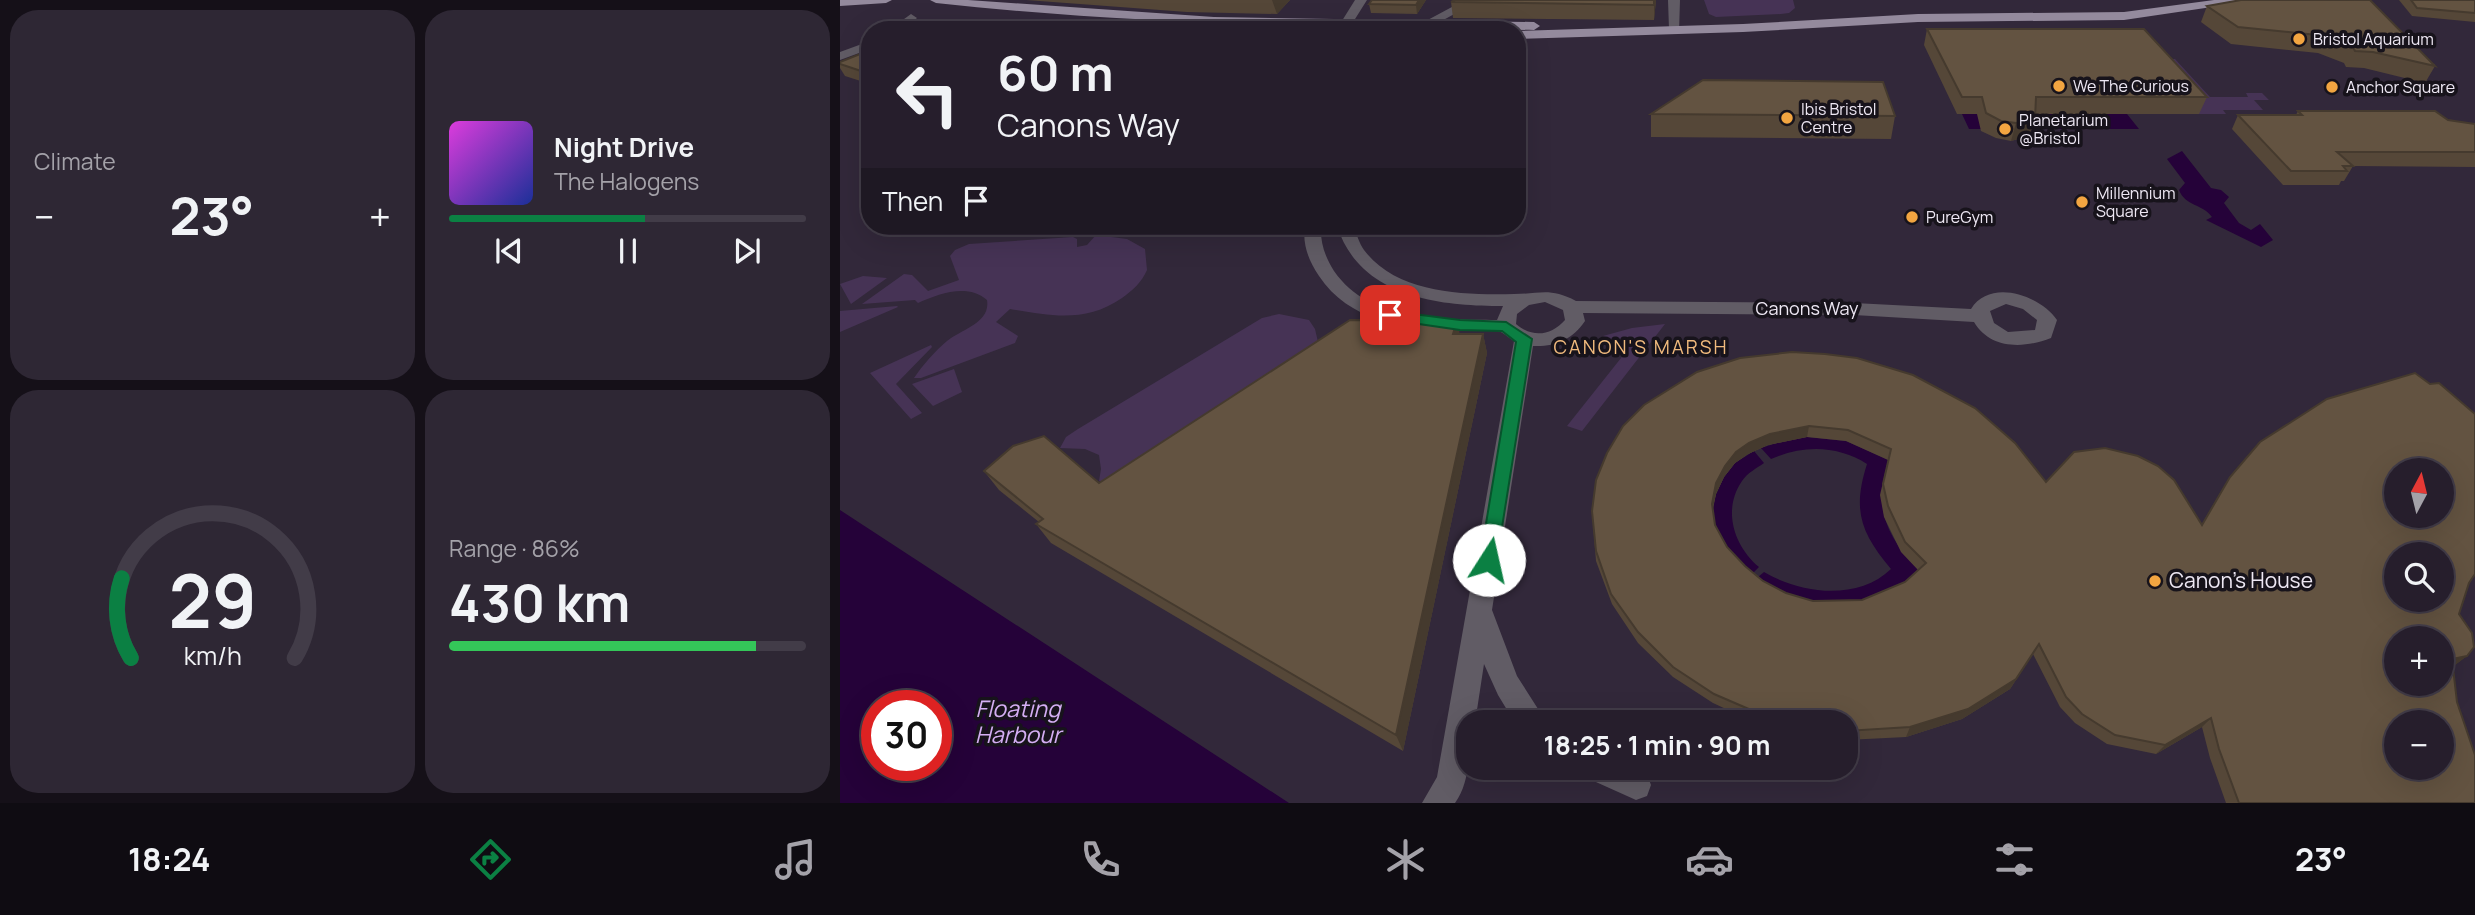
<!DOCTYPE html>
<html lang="en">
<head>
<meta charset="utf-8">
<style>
	:root { --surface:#261e2c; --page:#2e2734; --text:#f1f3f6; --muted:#a4a2a9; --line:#423c48; --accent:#0b8043 }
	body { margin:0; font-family:Manrope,sans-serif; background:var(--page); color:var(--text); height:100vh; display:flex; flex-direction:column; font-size:26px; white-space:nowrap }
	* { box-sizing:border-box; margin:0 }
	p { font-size:23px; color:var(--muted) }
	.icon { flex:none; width:38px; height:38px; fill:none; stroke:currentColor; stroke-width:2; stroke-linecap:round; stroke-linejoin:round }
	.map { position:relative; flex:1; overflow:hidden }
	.details { display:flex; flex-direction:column; gap:10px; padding:10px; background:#151018; width:840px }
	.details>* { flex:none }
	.banner { position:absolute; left:21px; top:21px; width:665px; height:214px; border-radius:28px; box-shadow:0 7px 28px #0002,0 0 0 2px var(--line); background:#261e2c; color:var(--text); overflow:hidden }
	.needle { width:46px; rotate:7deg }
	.fabs { position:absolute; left:1544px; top:458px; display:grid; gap:14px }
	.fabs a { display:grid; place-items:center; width:70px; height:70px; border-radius:50%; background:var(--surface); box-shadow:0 7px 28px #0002,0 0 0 2px var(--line); font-size:35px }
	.speed { position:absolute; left:21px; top:690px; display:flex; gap:14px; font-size:35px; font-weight:700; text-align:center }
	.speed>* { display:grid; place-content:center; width:91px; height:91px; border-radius:50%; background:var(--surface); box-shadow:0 7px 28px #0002,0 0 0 2px var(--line); line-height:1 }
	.speed .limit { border:10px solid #d22; background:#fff; color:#111 }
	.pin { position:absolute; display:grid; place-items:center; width:60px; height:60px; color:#fff; margin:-30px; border-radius:14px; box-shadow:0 4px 10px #0006 }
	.me { position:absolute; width:77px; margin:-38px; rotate:10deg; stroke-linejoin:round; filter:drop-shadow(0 0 5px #0008) }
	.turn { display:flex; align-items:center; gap:24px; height:147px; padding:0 21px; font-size:32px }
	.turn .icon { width:91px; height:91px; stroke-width:2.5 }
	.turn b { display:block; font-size:49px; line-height:60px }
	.then { display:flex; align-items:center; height:66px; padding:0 21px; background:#0003; gap:14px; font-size:26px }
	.big { font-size:52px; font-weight:700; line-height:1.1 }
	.details .card { flex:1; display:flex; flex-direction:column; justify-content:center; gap:10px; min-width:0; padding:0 24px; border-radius:28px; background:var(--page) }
	.details .dial { align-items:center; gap:0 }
	.dial svg { height:182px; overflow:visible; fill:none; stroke:var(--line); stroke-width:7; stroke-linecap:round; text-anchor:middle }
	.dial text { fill:var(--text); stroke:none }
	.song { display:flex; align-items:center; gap:21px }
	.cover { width:84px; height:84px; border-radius:10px; background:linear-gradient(135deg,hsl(300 70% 55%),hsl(230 70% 35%)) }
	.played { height:7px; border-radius:4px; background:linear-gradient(90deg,var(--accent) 55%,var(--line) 55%) }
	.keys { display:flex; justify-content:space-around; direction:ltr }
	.heat { display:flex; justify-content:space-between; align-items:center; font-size:38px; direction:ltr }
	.charge { height:10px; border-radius:5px; background:linear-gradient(90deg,#34c759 86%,var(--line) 0) }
	.details .tiles { flex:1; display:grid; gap:10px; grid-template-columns:repeat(2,1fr) }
	.trip { position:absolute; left:616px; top:710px; width:402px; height:70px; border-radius:28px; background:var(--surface); box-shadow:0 7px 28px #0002,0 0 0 2px var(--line); font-weight:700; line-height:70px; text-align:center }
	.tab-bar { display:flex; height:112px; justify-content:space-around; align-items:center; background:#0f0c12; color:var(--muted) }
	.tab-bar .icon { width:49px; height:49px }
	.tab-bar .selected { color:var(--accent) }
	.tab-bar b { font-size:32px; color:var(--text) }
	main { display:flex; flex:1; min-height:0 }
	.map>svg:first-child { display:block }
	.green { fill:#463355 }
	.water { fill:#250239; fill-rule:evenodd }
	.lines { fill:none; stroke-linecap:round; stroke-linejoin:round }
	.street { fill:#615c65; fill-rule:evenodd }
	.primary { fill:#948a9d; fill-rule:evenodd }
	.wall { fill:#554738; fill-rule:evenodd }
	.shaded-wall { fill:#453a2e }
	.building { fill:#635341; stroke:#453a2e; stroke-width:2; fill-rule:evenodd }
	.route { fill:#0b8043; stroke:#07532c; stroke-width:2 }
	.poi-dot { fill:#f2a541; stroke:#17131b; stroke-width:2.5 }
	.labels { text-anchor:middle; stroke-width:7; stroke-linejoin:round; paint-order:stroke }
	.far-poi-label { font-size:16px; fill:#eee8f4; stroke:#17131b; text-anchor:start }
	.street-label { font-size:18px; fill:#eee8f4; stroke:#17131b }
	.neighbourhood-label { font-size:19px; letter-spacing:2px; fill:#f0ba7d; stroke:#17131b }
	.near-poi-label { font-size:21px; fill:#eee8f4; stroke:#17131b; text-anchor:start }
	.near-water-label { font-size:23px; font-style:italic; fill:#d4aef3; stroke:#17131b }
</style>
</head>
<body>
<main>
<section class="details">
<div class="tiles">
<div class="card"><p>Climate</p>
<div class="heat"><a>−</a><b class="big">23°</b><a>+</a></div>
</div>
<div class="card">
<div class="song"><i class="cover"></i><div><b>Night Drive</b><p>The Halogens</p></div></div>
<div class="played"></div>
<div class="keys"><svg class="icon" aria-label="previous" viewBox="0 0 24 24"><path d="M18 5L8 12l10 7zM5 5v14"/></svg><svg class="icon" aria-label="pause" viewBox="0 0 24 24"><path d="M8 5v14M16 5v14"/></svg><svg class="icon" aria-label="next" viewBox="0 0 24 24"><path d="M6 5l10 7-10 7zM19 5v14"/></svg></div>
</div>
<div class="card dial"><svg viewBox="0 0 100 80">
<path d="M14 69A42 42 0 1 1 86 69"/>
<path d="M14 69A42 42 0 0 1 10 34" stroke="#0b8043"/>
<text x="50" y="56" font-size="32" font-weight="700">29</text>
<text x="50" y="72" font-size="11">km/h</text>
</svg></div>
<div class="card"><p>Range · 86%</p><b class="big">430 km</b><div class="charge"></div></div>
</div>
</section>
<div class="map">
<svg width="1635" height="803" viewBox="0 0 1635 803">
	<rect width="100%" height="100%" fill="#32283a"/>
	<path class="green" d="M864,0H953L955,8L949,13L941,14L876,17L869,14Z
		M1241,59H1335L1370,97H1408L1406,93H1422L1429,100H1414L1423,110H1383L1386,114H1281Z
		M256,235L287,239L305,249L307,270C302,282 292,291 282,298C246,323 211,316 170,309L156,322L178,336L175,343L81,378H74C82,366 95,351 107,341C120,330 151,323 147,300C127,283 99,294 78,303L75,300L22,304L64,274L72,275L88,291L119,280L110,256L115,250L129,244L233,237L237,239V247L247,245Z
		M23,276L47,278L11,304L0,284Z
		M57,306L58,307L0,332V311Z
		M439,314L469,320L475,329L478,342L268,482L259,481L261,469L259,455L245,449L220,448L226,437L238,429L422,318Z
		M825,324L742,431L727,426L785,353L763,336L792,328Z
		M91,345L92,347L56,384L82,413L71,419L30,373Z
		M114,369L122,392L93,406L72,384Z"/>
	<path class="water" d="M1122,114H1287L1299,129H1129Z
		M1342,151L1371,188L1381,190L1389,197L1384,203L1399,223L1411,230L1420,224L1433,240L1421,247L1366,220L1372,217C1363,204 1345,206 1339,190L1345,183L1327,159Z
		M967,437L1006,441L1051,461C1030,508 1049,540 1082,573L1061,593L996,612L911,583L924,572C961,594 1018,601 1051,569C1021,533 1012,511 1027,464C997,445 963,445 931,459L921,448L949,439Z
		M914,451L924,463C917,468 907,473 902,481C882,510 894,546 919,567L907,579L886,557L871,515L876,494L884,477L895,463Z
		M0,510L449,803H0ZM96,705V765H37V705Z"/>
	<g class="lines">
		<path class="street" d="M515,0H527L510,27H502L500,24Z
			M625,0H640L585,30H569Z
			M828,0H840L839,32L829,29Z
			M71,14L77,18L63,30H49Z
			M30,41V49L0,60V52Z
			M465,226H481C480,242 485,257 494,271C530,323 601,319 657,320L663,306C597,306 520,297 497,226H513C517,234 519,243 524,250C557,294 624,295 674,294C700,294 710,287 736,301L1014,303L1131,309C1150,278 1200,295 1217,320L1211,338C1183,349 1150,349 1134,322L1014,315L743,313L745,321C732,340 715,347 693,346L652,610L677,676L707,723H675L658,695L644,664L635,723H628C628,751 632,779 615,803H582L597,777L674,341C670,339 665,334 661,332C651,328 624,331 612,331C562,328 509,321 479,276C469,261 462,245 465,226ZM705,302L723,310L725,320C711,336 692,338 676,324L677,314L689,305ZM1166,304L1183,309L1197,320L1195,330L1168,332L1154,323L1150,311Z
			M742,768H792L807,774L811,785L807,796L796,800L747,778Z"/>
		<path class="primary" d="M0,0H52L46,3L0,6Z
			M90,0H128L374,17L694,22L700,26L694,30C494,27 295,25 96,3Z
			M1374,0H1405L1399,3L1284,20L1078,22L903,32L677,39V31L903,24L1078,14L1284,12Z"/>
	</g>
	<path class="wall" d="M186,0H450L437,14L347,12Z
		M532,0H586L577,14L531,13L529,4Z
		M816,0L814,20L613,18L611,2Z
		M1401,0L1595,66L1585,83L1524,68L1506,67L1504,63L1478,53L1391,44L1361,22L1367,6Z
		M1559,0H1635V22L1572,16Z
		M1087,29L1367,97L1359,114H1195L1189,136L1171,141L1156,138L1141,131L1137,114H1117L1084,45Z
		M30,50V84L5,76L0,68V62Z
		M1458,111L1608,120L1635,124V167L1513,166L1504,181H1501L1499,185H1443L1392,129L1398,115H1456Z
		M811,114L1055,116L1051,139L811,137Z
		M620,334H643L647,353L563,751L211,543L196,524L199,522L159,490L144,471L259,483Z
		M857,372L1206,482L1362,524L1383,488L1390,477L1629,583L1619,614L1627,656L1613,666L1617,702L1635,803H1386L1370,758L1362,727L1316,754L1267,744L1235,723L1220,707L1193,654L1170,689L1122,719L1066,737L1006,740V723H916L873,703L833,677L798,643L772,604L756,561L752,511ZM967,437L1006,441L1048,460L1040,495L1044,517L1061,552L1078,570L1065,582L1022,600L973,601L946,593L923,581L905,566L887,547L875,525L873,509L876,494L884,477L895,463L908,454L928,445Z"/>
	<path class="shaded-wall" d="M432,0H450L437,14Z
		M579,0H586L577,14L576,5Z
		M814,0H816L814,20Z
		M1195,119L1189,136L1171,141L1176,123Z
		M617,321L621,340L613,334Z
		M643,334L647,353L563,751L556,735Z
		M969,426L967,437L928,445L908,454L895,463L884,477L876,494L871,515L872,504L876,483L885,466L896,452L909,443L930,434Z
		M1193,654L1170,689L1122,719L1066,737L1070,727Z
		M1627,656L1614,666L1601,669L1612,659Z
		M1371,718L1362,727L1316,754L1325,745Z"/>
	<path class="building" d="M532,0H579L576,5L529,4Z
		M615,0H814V5L611,2Z
		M1401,0H1530L1595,66L1533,52L1515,51L1513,47L1487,36L1398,27L1367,6Z
		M1571,0H1635V13L1577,8Z
		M109,20L146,30H82Z
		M1087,29H1304L1367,97H1196L1195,119L1176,123L1161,121L1146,113L1142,97H1122Z
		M30,50V74L0,64V62Z
		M863,80L1043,82L1055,116L811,114Z
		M1458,111H1595L1608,120L1635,124V152H1497L1513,166H1503L1507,171H1451L1398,115H1462Z
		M510,320L617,321L613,334H643L556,735L196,524L203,519L144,471L173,446L204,436L259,483Z
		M952,352L985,354L1017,358L1073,375L1135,408L1175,443L1206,482L1234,452L1265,448L1298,456L1318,466L1334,480L1362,525L1390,477L1420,442L1487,399L1575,373L1590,384L1599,383L1635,414V574L1629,583L1619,614L1632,633L1634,647L1627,656L1612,659L1617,702L1635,755V803H1399L1379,749L1371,718L1325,745L1275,735L1242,714L1226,697L1199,644L1176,679L1128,709L1070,727L1006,731V723H953L918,713L874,694L833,667L798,632L771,594L756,551L752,511L756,480L767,453L783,426L804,405L857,372L900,358ZM969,426L1008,430L1051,449L1043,484L1048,506L1065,542L1086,563L1065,582L1022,600L973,601L946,593L923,581L905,566L887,547L875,525L872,504L876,483L885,466L896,452L909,443L930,434ZM1556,471H1601V516H1556ZM1556,555H1601V600H1556ZM1556,639H1601V684H1556ZM1556,723H1601V768H1556Z"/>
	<path class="route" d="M550,311L620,320L666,322L692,339L656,565L649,568L642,565L640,560L676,342L662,331L620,330L545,319L543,315Z"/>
	<g class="poi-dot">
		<circle cx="1459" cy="39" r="7"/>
		<circle cx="1219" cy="86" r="7"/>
		<circle cx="1492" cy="87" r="7"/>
		<circle cx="947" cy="118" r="7"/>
		<circle cx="1165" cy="129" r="7"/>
		<circle cx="1242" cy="202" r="7"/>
		<circle cx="1072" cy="217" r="7"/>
		<circle cx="1315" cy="581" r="7"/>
	</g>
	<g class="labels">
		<g class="far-poi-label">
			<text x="1473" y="45">Bristol Aquarium</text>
			<text x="1233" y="92">We The Curious</text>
			<text x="1506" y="93">Anchor Square</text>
			<text x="961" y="115">Ibis Bristol<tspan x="961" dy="18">Centre</tspan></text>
			<text x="1179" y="126">Planetarium<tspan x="1179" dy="18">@Bristol</tspan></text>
			<text x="1256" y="199">Millennium<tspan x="1256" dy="18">Square</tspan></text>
			<text x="1086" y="223">PureGym</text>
		</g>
		<g class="street-label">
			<text x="967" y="315">Canons Way</text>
		</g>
		<g class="neighbourhood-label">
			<text x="801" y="354">CANON'S MARSH</text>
		</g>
		<g class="near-poi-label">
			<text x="1329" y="588">Canon's House</text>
		</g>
		<g class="near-water-label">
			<text x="178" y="717">Floating<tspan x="178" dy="26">Harbour</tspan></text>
		</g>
	</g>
</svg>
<div class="fabs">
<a><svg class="needle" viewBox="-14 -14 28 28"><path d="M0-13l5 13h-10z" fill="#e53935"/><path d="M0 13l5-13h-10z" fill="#a4a2a9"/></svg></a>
<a><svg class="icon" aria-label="search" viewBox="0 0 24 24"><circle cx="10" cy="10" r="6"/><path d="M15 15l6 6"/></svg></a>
<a>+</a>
<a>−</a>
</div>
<div class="speed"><div class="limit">30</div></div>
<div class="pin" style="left:550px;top:315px;background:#d93025"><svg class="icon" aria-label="arrive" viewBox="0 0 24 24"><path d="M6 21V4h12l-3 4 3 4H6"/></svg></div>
<svg class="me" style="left:649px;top:560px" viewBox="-20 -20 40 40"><circle r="19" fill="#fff"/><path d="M0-13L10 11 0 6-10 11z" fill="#0b8043"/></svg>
<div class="trip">18:25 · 1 min · 90 m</div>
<div class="banner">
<div class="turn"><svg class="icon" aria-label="left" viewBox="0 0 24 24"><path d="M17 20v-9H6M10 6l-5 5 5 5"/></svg><div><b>60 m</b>Canons Way</div></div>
<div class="then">Then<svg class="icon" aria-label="arrive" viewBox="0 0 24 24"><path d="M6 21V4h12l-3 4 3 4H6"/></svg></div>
</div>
</div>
</main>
<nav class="tab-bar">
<b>18:24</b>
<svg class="icon selected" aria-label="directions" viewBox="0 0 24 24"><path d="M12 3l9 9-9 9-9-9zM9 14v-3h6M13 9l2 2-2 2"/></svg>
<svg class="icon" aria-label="music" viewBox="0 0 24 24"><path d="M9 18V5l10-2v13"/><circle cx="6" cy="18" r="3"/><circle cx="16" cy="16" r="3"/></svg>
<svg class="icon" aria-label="phone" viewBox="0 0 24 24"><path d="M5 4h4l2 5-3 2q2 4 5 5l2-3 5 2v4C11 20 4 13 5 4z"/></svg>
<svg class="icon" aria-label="climate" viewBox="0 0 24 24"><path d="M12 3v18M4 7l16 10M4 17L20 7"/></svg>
<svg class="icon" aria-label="car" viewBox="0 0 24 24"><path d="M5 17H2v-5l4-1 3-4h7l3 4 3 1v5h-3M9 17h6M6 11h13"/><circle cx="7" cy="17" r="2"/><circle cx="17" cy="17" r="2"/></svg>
<svg class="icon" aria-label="filters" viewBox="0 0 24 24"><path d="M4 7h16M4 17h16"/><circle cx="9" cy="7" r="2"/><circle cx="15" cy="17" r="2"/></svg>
<b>23°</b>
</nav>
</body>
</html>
